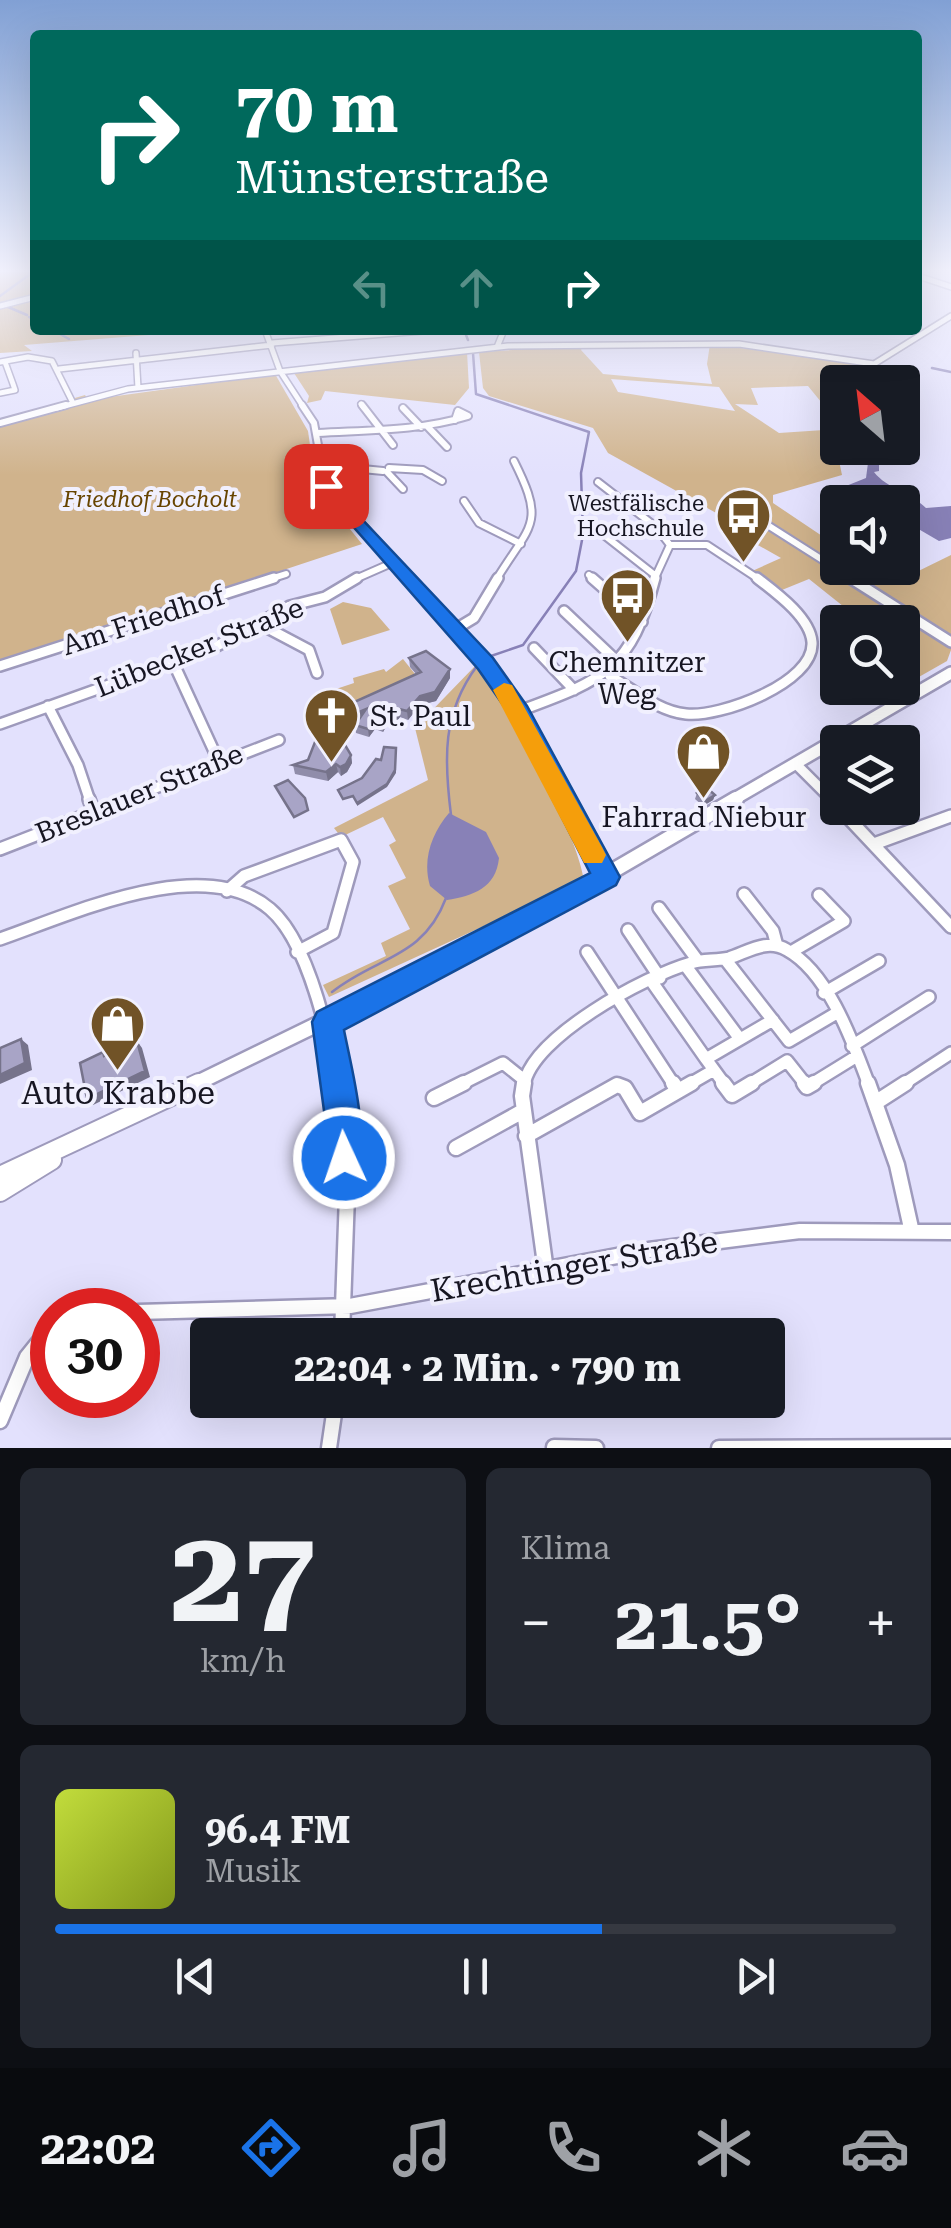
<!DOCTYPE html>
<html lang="de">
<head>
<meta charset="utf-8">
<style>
	:root { --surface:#171b24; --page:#242831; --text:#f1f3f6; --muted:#9ea1a6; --line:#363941; --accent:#1a73e8 }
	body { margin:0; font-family:"Roboto Serif",serif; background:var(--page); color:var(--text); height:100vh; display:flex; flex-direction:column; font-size:38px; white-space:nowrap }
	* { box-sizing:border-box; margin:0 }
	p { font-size:32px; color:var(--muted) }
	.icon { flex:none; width:55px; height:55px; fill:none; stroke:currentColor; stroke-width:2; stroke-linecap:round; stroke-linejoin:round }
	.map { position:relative; height:1448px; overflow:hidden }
	.side { display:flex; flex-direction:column; gap:20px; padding:20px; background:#0d0f14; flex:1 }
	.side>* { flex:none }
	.guide { position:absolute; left:30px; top:30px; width:892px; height:305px; border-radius:10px; box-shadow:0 10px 40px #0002; background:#00695c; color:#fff; overflow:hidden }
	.needle { width:65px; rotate:332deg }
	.buttons { position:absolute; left:820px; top:365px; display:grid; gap:20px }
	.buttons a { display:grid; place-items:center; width:100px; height:100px; border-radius:10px; background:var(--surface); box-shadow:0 10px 40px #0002; font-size:50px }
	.speed { position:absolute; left:30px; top:1288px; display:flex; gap:20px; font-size:50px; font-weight:700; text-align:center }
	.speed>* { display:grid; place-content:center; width:130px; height:130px; border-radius:50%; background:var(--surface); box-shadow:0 10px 40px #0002; line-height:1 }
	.speed .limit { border:15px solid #d22; background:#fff; color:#111 }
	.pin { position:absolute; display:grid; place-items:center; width:85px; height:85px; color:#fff; margin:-42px; border-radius:20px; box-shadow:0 5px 15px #0006 }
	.me { position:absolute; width:110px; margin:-55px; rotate:357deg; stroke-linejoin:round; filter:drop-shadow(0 0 8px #0008) }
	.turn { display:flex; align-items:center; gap:35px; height:210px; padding:0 40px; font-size:45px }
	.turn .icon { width:130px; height:130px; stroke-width:2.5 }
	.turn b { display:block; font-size:70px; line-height:85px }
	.lanes { display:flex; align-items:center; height:95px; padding:0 40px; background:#0003; justify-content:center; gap:50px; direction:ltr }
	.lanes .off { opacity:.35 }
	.big { font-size:75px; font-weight:700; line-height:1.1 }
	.side .widget { flex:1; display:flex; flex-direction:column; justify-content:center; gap:15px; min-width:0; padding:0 35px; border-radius:15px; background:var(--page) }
	.side .dial { align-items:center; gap:0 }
	.dial b { font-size:130px; line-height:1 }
	.song { display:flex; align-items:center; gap:30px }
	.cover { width:120px; height:120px; border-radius:15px; background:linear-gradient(135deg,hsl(70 70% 55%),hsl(70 70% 35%)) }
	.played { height:10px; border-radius:5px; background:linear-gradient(90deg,var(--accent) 65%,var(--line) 65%) }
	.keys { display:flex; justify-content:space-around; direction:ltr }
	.heat { display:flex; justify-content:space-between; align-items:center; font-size:55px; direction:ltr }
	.side .tiles { flex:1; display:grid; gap:20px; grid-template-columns:1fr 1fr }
	.widget:last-child { grid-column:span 2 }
	.trip { position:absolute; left:190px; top:1318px; width:595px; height:100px; border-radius:10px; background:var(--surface); box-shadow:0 10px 40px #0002; font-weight:700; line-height:100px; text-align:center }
	.menu { display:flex; height:160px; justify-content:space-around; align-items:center; background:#090b0e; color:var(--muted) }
	.menu .icon { width:70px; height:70px }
	.menu .current { color:var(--accent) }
	.menu b { font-size:45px; color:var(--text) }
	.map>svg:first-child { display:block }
	.green { fill:#d0b38c; fill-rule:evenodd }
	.water { fill:#8881b7 }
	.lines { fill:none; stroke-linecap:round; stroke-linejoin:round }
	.stream { stroke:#8881b7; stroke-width:2.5 }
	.minor-far4-casing { stroke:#9e9abc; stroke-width:8 }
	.minor-far3-casing { stroke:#9e9abc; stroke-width:10 }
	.minor-far2-casing { stroke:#9e9abc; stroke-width:14 }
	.minor-far1-casing { stroke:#9e9abc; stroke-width:16 }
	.minor-casing { stroke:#9e9abc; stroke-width:19 }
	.major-far2-casing { stroke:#9e9abc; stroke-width:16 }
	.major-far1-casing { stroke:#9e9abc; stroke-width:19 }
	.major-casing { stroke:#9e9abc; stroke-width:22 }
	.minor-far4 { stroke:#fff; stroke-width:5 }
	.minor-far3 { stroke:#fff; stroke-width:6 }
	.minor-far2 { stroke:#fff; stroke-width:9 }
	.minor-far1 { stroke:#fff; stroke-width:11 }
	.minor { stroke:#fff; stroke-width:14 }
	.major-far2 { stroke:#fff; stroke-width:11 }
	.major-far1 { stroke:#fff; stroke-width:14 }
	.major { stroke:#fff; stroke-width:18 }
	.wall { fill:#908daa }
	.shaded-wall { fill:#76738b }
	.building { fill:#a8a4c6; stroke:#76738b; stroke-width:2.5 }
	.route { fill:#1a73e8; stroke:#114b97; stroke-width:2.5 }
	.slow { fill:#f59e0b }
	.labels { text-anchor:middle; stroke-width:8; stroke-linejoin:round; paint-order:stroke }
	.far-park-label { font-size:22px; font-style:italic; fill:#674400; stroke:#f1f0fe }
	.far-poi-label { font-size:22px; fill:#171622; stroke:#f1f0fe; text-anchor:end }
	.street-label { font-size:28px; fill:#171622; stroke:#f1f0fe }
	.poi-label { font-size:28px; fill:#171622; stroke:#f1f0fe }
	.near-poi-label { font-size:32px; fill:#171622; stroke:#f1f0fe }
	.near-street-label { font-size:32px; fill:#171622; stroke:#f1f0fe }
</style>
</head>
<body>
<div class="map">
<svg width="951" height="1448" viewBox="0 0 951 1448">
	<rect width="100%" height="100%" fill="#e3e1fd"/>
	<path class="green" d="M0,272H35V330H211L24,345L32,351L0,353Z
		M710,344L886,367L884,382H838L834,436L842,475L773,495V503L837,546L838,568H870L894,583L951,555V650L947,661L903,686L902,622H863L809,579L777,592L750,572L781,558L731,530L727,519L608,453L593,428L489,396L483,388L479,352L583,346L581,350L603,374L712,384L707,364ZM611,379L719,387L735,411L618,392ZM808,386L835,419L824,430L779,433L735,404L758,405L751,388Z
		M467,352L469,388L455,405L325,391L321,400L307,403L309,396L294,373Z
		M275,374L308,431L316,487L362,544L0,664V420L85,395L88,400Z
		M343,602L371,608L390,630L342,645L330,609Z
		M403,659L419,679L346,708L336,689L354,683L353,678L384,669L386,672Z
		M476,665C508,701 575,830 583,876L543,899L329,997L323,985L386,956L381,943L410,929L388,886L406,878L389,845L396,841L383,817L341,837L334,828L428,780L415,728Z"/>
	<path class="water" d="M870,448H879V471L874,472C886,488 914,495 926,508L951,506V538L939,541L903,520L902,502H874L846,486L866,478Z
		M449,813L486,832L499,858C496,888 473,896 447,900L430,886C422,859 432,833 449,813Z"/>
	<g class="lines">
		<path class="stream" d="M0,296L33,272
			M8,307L27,315
			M29,317L35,320
			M52,330L57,333
			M464,330L468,340
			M60,334L69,339
			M473,353L476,394L589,432L581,473L583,535L576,571L523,645L488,657
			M932,368L951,372
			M451,815C444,759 442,713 477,666
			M332,992C377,956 423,959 446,898"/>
		<defs>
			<path id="minor-far4" d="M918,276L951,287
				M0,306L35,297
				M265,330L280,371L304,408
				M272,343L435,330
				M497,347L504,330
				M136,353L138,388
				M0,362L28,357L52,361L72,401
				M5,362L13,384
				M59,369L272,345
				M0,393L15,390L13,384
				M361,404L364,408
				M57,408L128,389L508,346L739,344L874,364L951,316"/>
			<path id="minor-far3" d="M302,405L314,423L325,484L412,580
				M362,405L393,445
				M403,408L421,427
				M0,423L66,405
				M427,426L447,447
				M318,433C369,430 419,431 468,416L458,411L455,420
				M321,465L383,471
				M389,468L423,470L442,481
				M387,472L403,489
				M598,482L656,527L670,545
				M464,501L479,523L521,544
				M758,519L854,580
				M595,528L656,576
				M670,545H707L760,580
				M589,575L595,580
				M267,580L286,574
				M353,580L394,562
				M496,580C531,523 546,525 514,461
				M654,580L670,545"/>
			<path id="minor-far2" d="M409,578L486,663L519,711L566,801
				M592,578L642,622
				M850,578L951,642
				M564,611L620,664
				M258,623L309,650L317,673
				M454,630L474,618L498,578
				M534,648L574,690
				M173,662L219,762
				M0,666L274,578
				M610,676C634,690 658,711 686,714C719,718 815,683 812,642C810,617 775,592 757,578
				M48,706L78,765L90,801
				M519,711C603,680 631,671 655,578
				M0,724L215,647L290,606L325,597L357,578
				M797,765L833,801
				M122,801L279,740"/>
			<path id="minor-far1" d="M89,799L94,813
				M565,799L606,877
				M831,799L838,806
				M839,808L951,927
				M874,844L951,816
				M0,849L128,799
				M227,891L244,876L341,840L353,862L333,933L297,952
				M744,894L773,931L777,946
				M659,908L698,961
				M628,930L660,978
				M0,939C70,915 203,852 270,909C308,941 329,1037 338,1085
				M587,952L674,1085
				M791,952L844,921L819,895
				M725,959L789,1041L835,1014
				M685,965L740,1039
				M652,982L706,1059L773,1020
				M824,993L879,961
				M852,1046L929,997
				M706,1059L725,1085
				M459,1085L503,1063L523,1079
				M524,1085C532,1037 645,976 691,963C703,959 716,961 729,958C748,952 767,938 787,950C829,973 853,1043 869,1085
				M688,1085L714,1070
				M748,1085L787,1061L806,1085
				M810,1085L857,1056
				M902,1085L951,1053"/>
			<path id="minor" d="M337,1083L347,1195L342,1335
				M524,1083L522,1096L546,1271
				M673,1083L678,1091
				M723,1083L732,1095L752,1083
				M804,1083L807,1087L814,1083
				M868,1083L897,1165L911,1228
				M434,1098L464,1083
				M875,1103L906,1083
				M526,1136L617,1085L625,1088L640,1113L692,1083
				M456,1148L523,1111
				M138,1312L350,1306L649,1250L800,1231L951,1232
				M0,1421L27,1357L52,1326
				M554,1447L596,1448
				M329,1448L336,1400
				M719,1448L951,1447"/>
			<path id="major-far2" d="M731,801L951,673"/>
			<path id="major-far1" d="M193,1085L513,929L736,799"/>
			<path id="major" d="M0,1176L199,1083
				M0,1192L52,1160"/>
		</defs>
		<use href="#minor-far4" class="minor-far4-casing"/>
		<use href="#minor-far3" class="minor-far3-casing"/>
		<use href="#minor-far2" class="minor-far2-casing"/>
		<use href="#minor-far1" class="minor-far1-casing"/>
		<use href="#minor" class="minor-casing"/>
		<use href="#major-far2" class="major-far2-casing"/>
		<use href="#major-far1" class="major-far1-casing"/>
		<use href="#major" class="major-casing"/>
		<use href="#minor-far4" class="minor-far4"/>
		<use href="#minor-far3" class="minor-far3"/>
		<use href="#minor-far2" class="minor-far2"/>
		<use href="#minor-far1" class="minor-far1"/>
		<use href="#minor" class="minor"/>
		<use href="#major-far2" class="major-far2"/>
		<use href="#major-far1" class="major-far1"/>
		<use href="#major" class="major"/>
	</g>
	<path class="wall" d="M409,658L450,669V678L436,701L420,705L408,720L400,717L394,725L388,723L383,732L375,729L369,737L356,733L355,725L357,722L340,730L333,720L332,712L416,674L410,667Z
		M351,755L352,763L347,772L341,776L338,772L328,781L295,774L293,765Z
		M697,793L715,795L713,800L703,806L695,799Z"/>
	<path class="shaded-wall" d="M450,669V678L436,701L420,705L408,720L407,711L420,696Z
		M366,709L367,718L340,730L338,721Z
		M399,709L400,717L394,725V717Z
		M387,715L388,723L383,732L382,723Z
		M374,720L375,729L369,737L368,729Z
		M396,748V773L387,787L357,806V803Z
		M351,755L352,763L347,772L341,776L340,767Z
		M336,764L338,772L328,781L326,772Z
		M715,795L713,800L703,806L705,801Z
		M21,1039L28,1045L32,1070L0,1084V1075Z
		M137,1041L142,1048L150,1077L93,1105L87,1099Z"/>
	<path class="building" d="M426,651L450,669L435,692L420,696L407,711L399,709L394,717L387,715L382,723L374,720L368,729L355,725L366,709L338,721L332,712L421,672L409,658Z
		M315,742L345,745L351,755L346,764L340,767L336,764L326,772L293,765L308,760Z
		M384,747L396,748L395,770L387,784L357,803L353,796L343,799L338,790L362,778L376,759L381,760Z
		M288,780L305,798L308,810L294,817L275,786Z
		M707,788L715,795L705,801L697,793Z
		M21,1039L25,1063L0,1075V1048Z
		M137,1041L145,1071L87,1099L80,1063L103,1052L104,1056Z"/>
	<linearGradient id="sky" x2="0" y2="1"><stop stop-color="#81a0d4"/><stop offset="0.57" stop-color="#f2f2fe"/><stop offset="1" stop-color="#f2f2fe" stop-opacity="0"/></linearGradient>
	<rect width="951" height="475" fill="url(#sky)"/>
	<path class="route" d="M326,481L493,658L527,706L620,877L616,885L344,1030C351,1066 370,1136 356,1170L344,1175L332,1170L312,1022L317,1012L590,873L510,715L478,669L321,490L318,486Z"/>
	<path class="slow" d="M504,683L512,685L602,847L606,855L602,863H584L493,690Z"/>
	<defs>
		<symbol id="bus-pin" viewBox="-11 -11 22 30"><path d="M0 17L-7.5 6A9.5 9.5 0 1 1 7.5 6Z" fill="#715327" stroke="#f1f0fe"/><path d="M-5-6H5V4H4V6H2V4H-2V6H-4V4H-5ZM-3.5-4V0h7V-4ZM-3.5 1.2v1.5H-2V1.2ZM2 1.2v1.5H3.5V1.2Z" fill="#fff"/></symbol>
		<symbol id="church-pin" viewBox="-11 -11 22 30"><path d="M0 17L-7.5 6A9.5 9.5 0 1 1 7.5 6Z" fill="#715327" stroke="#f1f0fe"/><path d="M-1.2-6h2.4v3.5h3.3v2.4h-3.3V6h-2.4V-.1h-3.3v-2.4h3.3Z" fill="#fff"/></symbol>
		<symbol id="shop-pin" viewBox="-11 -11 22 30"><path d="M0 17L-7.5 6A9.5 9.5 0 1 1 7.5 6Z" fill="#715327" stroke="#f1f0fe"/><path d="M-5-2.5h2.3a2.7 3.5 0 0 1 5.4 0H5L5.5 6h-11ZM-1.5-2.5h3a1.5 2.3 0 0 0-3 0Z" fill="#fff"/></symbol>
	</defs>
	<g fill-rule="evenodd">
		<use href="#bus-pin" x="712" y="484" width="63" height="86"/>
		<use href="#bus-pin" x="596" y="564" width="63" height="86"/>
		<use href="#church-pin" x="300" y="684" width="63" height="86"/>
		<use href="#shop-pin" x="672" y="720" width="63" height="86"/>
		<use href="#shop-pin" x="86" y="992" width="63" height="86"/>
	</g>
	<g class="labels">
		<g class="far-park-label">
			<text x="150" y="507">Friedhof Bocholt</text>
		</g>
		<g class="far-poi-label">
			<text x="704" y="511">Westfälische<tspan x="704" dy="25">Hochschule</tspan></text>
		</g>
		<g class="street-label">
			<text transform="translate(143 620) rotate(-18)" y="10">Am Friedhof</text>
			<text transform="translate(199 647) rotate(-22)" y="10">Lübecker Straße</text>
			<text transform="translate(139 793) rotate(-22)" y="10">Breslauer Straße</text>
		</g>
		<g class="poi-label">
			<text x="627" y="672">Chemnitzer<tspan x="627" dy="32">Weg</tspan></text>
			<text x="370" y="726" text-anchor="start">St. Paul</text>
			<text x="704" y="827">Fahrrad Niebur</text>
		</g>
		<g class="near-poi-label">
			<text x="118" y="1104">Auto Krabbe</text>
		</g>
		<g class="near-street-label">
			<text transform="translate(574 1266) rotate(-10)" y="11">Krechtinger Straße</text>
		</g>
	</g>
</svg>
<div class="buttons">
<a><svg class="needle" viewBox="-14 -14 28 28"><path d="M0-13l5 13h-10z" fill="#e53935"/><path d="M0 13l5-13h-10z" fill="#9ea1a6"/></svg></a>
<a><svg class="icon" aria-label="sound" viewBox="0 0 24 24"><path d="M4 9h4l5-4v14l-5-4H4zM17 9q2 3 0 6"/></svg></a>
<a><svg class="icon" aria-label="search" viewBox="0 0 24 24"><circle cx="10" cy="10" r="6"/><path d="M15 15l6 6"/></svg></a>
<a><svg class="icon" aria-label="layers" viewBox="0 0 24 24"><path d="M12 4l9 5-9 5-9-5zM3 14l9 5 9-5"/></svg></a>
</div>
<div class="speed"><div class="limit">30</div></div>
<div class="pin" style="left:326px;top:486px;background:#d93025"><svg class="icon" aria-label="arrive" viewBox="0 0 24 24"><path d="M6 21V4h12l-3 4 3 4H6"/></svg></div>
<svg class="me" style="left:344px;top:1158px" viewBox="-20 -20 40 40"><circle r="17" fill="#1a73e8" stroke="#fff" stroke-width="3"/><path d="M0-11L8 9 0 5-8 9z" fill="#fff"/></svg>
<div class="trip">22:04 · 2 Min. · 790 m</div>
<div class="guide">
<div class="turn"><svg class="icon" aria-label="right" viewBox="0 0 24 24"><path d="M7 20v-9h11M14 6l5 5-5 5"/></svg><div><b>70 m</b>Münsterstraße</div></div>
<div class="lanes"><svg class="icon off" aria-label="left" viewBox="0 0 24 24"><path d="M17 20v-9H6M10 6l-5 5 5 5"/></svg><svg class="icon off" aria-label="ahead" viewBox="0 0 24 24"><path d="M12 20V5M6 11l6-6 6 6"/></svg><svg class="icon" aria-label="right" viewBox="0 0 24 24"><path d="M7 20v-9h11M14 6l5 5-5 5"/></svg></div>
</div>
</div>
<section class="side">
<div class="tiles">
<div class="widget dial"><b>27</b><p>km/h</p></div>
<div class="widget"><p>Klima</p>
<div class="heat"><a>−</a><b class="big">21.5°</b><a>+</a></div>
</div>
<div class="widget">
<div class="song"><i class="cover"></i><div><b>96.4 FM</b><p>Musik</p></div></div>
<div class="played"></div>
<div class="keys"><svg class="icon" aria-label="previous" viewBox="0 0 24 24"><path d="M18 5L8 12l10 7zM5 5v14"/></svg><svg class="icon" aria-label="pause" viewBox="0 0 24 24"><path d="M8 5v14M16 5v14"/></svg><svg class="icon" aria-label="next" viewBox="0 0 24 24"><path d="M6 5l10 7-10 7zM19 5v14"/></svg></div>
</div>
</div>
</section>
<nav class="menu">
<b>22:02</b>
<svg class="icon current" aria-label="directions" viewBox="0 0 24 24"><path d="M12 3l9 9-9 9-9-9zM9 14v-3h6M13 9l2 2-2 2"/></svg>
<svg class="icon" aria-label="music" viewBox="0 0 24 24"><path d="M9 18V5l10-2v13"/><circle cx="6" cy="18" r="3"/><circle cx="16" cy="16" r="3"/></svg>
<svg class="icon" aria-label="phone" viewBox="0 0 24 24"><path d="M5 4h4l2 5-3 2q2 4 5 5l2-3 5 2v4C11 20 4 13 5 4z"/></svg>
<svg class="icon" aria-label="climate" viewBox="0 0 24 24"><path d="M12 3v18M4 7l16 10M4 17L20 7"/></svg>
<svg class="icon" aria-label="car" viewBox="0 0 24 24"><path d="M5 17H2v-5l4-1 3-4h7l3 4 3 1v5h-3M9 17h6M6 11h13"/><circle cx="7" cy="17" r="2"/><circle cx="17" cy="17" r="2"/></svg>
</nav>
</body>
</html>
